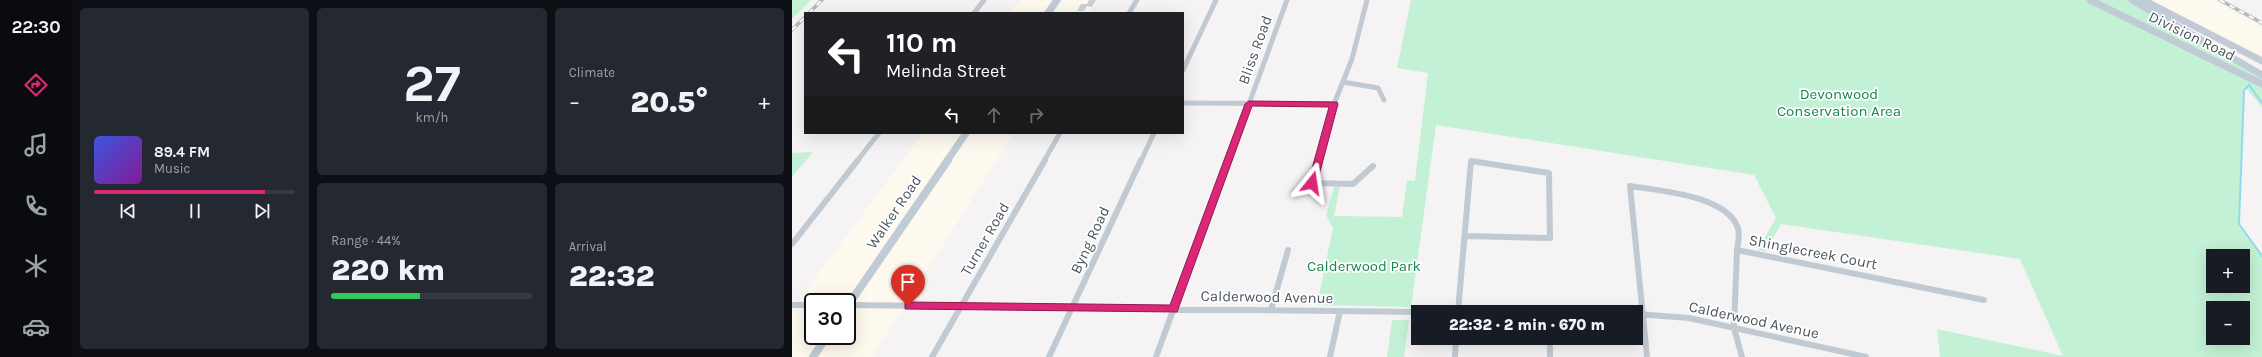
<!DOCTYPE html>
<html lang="en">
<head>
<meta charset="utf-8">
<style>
	:root { --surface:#171b24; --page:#242831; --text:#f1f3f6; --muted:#9ea1a6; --line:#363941; --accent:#db2777 }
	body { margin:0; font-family:Karla,sans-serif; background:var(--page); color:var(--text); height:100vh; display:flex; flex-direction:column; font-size:15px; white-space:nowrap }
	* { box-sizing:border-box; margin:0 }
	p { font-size:13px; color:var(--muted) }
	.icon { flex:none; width:22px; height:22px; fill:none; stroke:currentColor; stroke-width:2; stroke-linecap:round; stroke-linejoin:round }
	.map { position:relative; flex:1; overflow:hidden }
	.side { display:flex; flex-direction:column; gap:8px; padding:8px; background:#0d0f14; width:720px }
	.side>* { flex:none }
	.hud { position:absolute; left:12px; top:12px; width:380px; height:122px; border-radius:0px; box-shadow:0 4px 16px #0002; background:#202124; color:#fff; overflow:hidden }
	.fabs { position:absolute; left:1414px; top:249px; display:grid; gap:8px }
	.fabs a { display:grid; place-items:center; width:44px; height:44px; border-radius:0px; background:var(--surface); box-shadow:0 4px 16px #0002; font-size:20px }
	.speed { position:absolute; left:12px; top:293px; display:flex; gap:8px; font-size:20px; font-weight:700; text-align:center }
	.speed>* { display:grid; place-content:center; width:52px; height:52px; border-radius:50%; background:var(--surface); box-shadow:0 4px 16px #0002; line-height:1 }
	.speed .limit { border:2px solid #111; border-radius:6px; background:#fff; color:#111 }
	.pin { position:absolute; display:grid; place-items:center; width:34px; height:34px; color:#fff; margin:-41px -17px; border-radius:50% 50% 50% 0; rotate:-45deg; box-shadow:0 0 4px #0007 }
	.pin .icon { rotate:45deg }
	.me { position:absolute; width:44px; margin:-22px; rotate:15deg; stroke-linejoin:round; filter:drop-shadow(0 0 3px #0008) }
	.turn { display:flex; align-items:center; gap:14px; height:84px; padding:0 16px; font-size:18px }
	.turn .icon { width:52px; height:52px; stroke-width:2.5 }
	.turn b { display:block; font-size:28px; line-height:34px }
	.lanes { display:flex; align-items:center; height:38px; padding:0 16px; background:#0003; justify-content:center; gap:20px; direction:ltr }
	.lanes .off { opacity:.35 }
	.big { font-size:30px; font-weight:800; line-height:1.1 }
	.side .tile { flex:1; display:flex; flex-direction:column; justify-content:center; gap:6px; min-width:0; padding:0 14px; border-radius:6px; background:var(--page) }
	.side .dial { align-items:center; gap:0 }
	.dial b { font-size:52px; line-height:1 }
	.song { display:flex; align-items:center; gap:12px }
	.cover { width:48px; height:48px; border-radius:6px; background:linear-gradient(135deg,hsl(230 70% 55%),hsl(290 70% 35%)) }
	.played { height:4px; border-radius:2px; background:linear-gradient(90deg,var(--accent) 85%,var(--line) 85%) }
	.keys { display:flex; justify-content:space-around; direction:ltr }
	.heat { display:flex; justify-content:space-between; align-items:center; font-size:22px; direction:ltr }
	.charge { height:6px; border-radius:3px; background:linear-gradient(90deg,#34c759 44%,var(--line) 0) }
	.side .tiles { flex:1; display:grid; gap:8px; grid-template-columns:repeat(3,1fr) }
	.tile:first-child { grid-row:span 2 }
	.trip { position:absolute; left:619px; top:305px; width:232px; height:40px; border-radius:0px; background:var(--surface); box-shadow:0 4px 16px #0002; font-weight:800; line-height:40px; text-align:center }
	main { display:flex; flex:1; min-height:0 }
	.tabs { display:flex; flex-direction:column; width:72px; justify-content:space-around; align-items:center; background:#090b0e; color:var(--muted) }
	.tabs .icon { width:28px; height:28px }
	.tabs .selected { color:var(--accent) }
	.tabs b { font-size:18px; color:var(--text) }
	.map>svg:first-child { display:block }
	.commercial { fill:#fdf9ef; fill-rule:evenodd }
	.green { fill:#c3f1d5; fill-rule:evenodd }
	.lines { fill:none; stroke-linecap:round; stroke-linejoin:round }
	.stream { stroke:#90daee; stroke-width:2 }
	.building { fill:#cdcfd5 }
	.street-far1 { stroke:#c1cad2; stroke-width:5 }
	.street { stroke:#c1cad2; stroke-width:6 }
	.secondary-far1 { stroke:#c1cbd6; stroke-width:7 }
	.secondary { stroke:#c1cbd6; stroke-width:8 }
	.rail-casing { stroke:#b5b8bd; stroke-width:3.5 }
	.rail { stroke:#fff; stroke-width:2; stroke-dasharray:5.5; stroke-linecap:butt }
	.route { fill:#db2777; stroke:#8e194d }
	.labels { text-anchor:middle; stroke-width:3.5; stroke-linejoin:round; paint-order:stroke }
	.street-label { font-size:15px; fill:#4a5661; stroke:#fff }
	.park-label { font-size:15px; fill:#17864f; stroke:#fff }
</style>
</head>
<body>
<main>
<nav class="tabs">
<b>22:30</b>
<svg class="icon selected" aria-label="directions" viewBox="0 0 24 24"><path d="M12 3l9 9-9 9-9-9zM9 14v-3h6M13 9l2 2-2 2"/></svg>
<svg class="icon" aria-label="music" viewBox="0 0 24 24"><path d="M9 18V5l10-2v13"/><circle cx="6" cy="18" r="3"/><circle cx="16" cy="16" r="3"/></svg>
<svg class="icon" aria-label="phone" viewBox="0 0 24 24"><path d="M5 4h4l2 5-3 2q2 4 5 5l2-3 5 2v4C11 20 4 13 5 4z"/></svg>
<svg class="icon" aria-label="climate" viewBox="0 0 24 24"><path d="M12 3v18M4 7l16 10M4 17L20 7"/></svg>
<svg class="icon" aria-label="car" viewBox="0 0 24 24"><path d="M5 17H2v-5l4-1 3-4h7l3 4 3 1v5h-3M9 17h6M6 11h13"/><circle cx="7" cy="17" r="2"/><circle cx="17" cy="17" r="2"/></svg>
</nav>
<section class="side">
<div class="tiles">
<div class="tile">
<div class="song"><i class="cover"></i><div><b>89.4 FM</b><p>Music</p></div></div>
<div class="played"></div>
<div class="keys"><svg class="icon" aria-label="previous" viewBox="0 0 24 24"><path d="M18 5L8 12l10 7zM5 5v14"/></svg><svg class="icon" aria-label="pause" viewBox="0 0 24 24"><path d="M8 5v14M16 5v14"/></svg><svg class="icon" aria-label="next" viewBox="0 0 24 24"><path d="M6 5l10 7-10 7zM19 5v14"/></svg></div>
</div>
<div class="tile dial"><b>27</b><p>km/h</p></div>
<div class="tile"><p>Climate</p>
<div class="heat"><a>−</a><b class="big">20.5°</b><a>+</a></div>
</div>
<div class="tile"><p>Range · 44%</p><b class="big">220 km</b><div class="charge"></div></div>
<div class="tile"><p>Arrival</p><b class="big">22:32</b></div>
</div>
</section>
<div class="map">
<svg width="1470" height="357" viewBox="0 0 1470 357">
	<rect width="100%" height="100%" fill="#f5f3f3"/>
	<path class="commercial" d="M228,0H260L251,13H218Z
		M271,0H304L297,13H262Z
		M1354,0H1421L1470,27V59Z
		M131,133H222L80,357H0V309ZM21,302H55V336H21Z"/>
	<path class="green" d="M0,0H19L0,19Z
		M619,0H1294L1470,85V107L1454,88L1452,90L1447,224L1470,254V357H1148L1145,329L1271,356L1228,259L989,224L973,252L966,250L984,218L962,175L644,125L619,307L525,305L541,228L534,215L542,187H548L542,216L610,217L615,180L623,181L636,73L605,68ZM1421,256H1451V286H1421ZM1421,308H1451V338H1421Z
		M1302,0H1336L1470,77V83Z
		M21,152L0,177V153Z
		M600,320H617L612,357H595Z"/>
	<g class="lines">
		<path class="stream" d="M1470,103L1457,85L1452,90L1447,224L1470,256"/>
	</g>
	<path class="building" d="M297,0H304L300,7L295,6L292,11H285L289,4H295Z"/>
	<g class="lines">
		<path class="street-far1" d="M182,13L192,0
			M337,13L345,0
			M391,70L424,0
			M551,82L586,88L592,100
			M391,103L542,104
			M65,161L87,133
			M252,161L268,133
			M349,161L362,133
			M436,161L495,0
			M526,161L542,104L560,59L575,0"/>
		<path class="street" d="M526,160L520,183L561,184L581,166
			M0,244L66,160
			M945,250L942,328L950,357
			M0,305H21
			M55,305L630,312
			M479,310L496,250
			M666,312L679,161L757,173L758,238L674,236
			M844,314L897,318L1074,357
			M758,338V357
			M140,357L253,160
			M257,357L349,160
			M364,357L436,160
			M538,357L548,311
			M663,357L664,338
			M855,357L838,186C868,191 934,195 946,228C948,235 946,243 945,250L1192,300"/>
		<path class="secondary-far1" d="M1298,0L1470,84
			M1340,0L1470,75
			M1351,0L1470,61
			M256,13L265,0
			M155,161L174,133"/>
		<path class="secondary" d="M55,307L156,160
			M21,357L35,336"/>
		<defs>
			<path id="rail" d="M1428,0L1470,23
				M17,13L30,0
				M0,30L13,17"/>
		</defs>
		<use href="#rail" class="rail-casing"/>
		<use href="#rail" class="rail"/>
	</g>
	<path class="route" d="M457,101L545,102L546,104L525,183L520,187L516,183L537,107L460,106L385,312L113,309V303L116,302L378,305L453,104Z"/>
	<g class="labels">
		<g class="street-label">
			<text transform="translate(1400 36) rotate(26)" y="5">Division Road</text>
			<text transform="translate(463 50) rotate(-70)" y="5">Bliss Road</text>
			<text transform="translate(102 212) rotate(-56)" y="5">Walker Road</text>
			<text transform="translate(193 239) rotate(-60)" y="5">Turner Road</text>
			<text transform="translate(298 240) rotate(-65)" y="5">Byng Road</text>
			<text transform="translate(1021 252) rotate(11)" y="5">Shinglecreek Court</text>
			<text transform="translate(475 297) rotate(1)" y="5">Calderwood Avenue</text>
			<text transform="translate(962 320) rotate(12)" y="5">Calderwood Avenue</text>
		</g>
		<g class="park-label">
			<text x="1047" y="99">Devonwood<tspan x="1047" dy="17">Conservation Area</tspan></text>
			<text x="572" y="271">Calderwood Park</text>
		</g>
	</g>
</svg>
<div class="fabs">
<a>+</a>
<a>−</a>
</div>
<div class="speed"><div class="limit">30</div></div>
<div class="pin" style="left:116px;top:306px;background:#d93025"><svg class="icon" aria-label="arrive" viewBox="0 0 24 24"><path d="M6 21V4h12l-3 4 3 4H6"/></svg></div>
<svg class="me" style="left:520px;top:183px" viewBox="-20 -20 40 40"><path d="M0-17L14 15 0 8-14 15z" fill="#db2777" stroke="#fff" stroke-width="4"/></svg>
<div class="trip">22:32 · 2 min · 670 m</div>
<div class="hud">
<div class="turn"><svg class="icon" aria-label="left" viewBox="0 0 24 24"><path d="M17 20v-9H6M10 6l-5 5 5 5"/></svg><div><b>110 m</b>Melinda Street</div></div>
<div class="lanes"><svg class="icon" aria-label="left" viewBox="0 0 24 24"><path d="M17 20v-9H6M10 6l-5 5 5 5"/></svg><svg class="icon off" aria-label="ahead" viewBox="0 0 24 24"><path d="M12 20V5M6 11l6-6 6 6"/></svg><svg class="icon off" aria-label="right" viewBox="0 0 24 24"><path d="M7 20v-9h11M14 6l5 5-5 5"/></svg></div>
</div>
</div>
</main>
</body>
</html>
